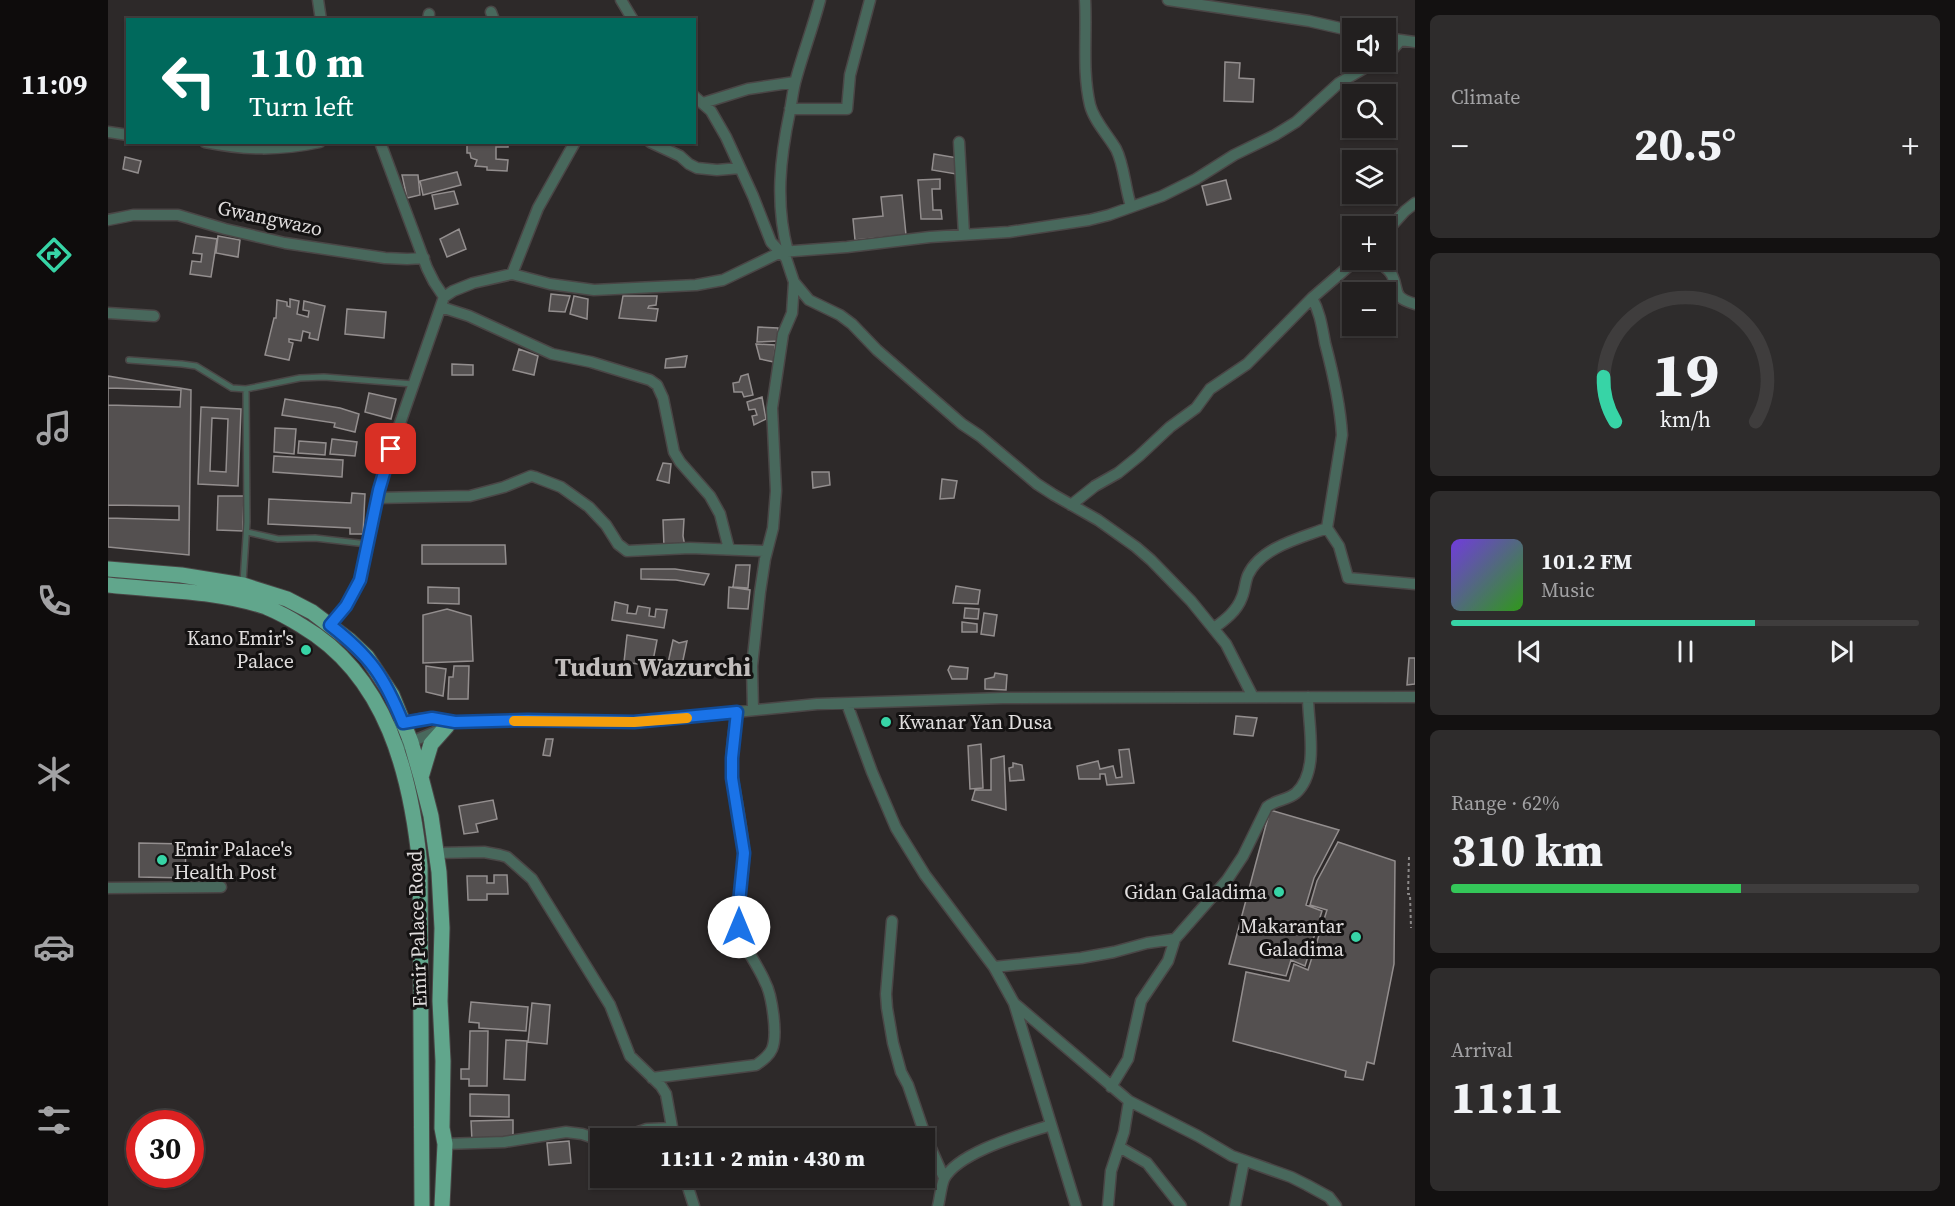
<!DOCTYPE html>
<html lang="en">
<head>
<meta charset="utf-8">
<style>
	:root { --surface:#221f1f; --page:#2e2c2c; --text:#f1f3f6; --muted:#a2a2a4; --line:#3f3d3d; --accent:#37d4a6 }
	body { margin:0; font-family:"Source Serif 4",serif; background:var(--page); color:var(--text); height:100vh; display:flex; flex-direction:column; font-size:22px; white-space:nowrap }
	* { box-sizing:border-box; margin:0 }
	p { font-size:20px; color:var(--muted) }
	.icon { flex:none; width:33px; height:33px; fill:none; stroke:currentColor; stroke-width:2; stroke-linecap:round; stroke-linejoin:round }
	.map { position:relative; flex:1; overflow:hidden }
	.details { display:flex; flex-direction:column; gap:15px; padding:15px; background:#131111; width:540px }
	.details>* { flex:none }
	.hud { position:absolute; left:18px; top:18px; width:570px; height:126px; border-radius:0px; box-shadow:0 2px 4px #0004,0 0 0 2px var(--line); background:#00695c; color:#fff; overflow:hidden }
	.tools { position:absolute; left:1234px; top:18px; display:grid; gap:12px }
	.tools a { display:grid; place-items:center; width:54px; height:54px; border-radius:0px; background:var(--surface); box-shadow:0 2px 4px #0004,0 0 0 2px var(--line); font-size:30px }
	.speed { position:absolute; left:18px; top:1110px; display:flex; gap:12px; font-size:30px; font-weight:700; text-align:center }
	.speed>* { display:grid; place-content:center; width:78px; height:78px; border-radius:50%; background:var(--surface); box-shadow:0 2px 4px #0004,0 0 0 2px var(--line); line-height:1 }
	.speed .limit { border:9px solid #d22; background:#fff; color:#111 }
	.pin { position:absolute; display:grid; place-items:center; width:51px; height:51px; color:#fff; margin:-26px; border-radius:12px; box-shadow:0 3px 9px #0006 }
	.me { position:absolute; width:66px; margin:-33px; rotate:0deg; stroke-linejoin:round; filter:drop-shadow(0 0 4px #0008) }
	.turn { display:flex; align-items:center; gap:21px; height:126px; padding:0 24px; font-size:27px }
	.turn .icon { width:78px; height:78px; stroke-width:2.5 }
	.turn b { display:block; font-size:42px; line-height:51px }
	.big { font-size:45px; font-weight:800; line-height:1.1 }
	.details .card { flex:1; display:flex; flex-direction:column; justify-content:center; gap:9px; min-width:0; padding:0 21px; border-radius:9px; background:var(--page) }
	.details .dial { align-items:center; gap:0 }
	.dial svg { height:156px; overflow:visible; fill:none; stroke:var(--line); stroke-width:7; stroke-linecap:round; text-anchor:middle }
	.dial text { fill:var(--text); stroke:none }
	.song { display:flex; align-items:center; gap:18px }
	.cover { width:72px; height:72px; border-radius:9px; background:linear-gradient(135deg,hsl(260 70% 55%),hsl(110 70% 35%)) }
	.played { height:6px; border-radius:3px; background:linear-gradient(90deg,var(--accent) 65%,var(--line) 65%) }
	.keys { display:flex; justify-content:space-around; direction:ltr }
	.heat { display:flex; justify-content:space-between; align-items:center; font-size:33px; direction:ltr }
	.charge { height:9px; border-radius:4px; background:linear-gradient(90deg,#34c759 62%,var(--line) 0) }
	.trip { position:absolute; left:482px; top:1128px; width:345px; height:60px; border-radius:0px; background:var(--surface); box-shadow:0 2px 4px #0004,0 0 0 2px var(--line); font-weight:800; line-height:60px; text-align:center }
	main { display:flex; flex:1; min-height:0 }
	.menu { display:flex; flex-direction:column; width:108px; justify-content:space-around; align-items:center; background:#0e0c0c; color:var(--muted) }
	.menu .icon { width:42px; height:42px }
	.menu .selected { color:var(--accent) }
	.menu b { font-size:27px; color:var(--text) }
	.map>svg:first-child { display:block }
	.building { fill:#545050; stroke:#938e8e; stroke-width:1.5; fill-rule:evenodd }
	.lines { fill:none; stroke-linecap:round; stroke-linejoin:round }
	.lane-casing { stroke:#4a4646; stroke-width:8 }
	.street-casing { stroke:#4a4646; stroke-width:13 }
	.primary-casing { stroke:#4a4646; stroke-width:17 }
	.path { stroke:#8c8989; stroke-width:2; stroke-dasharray:3 3; stroke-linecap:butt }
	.lane { stroke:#48685c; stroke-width:5 }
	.street { stroke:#48685c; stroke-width:10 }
	.primary { stroke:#61a68c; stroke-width:15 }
	.route-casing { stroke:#114b97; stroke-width:15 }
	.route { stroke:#1a73e8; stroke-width:10 }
	.slow { stroke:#f59e0b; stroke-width:10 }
	.poi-dot { fill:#37d4a6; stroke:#141212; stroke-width:2 }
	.labels { text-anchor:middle; stroke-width:6; stroke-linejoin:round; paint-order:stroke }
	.street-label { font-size:20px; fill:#e0dddd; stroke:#141212 }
	.poi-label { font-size:20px; fill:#e0dddd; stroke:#141212; text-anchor:end }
	.district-label { font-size:26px; font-weight:bold; fill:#c1bdbc; stroke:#141212 }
</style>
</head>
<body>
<main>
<nav class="menu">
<b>11:09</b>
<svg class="icon selected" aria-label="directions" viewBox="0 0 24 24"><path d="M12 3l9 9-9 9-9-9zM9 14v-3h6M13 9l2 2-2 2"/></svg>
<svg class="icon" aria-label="music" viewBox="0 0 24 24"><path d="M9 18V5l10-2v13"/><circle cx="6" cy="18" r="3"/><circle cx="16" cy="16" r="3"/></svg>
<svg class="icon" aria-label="phone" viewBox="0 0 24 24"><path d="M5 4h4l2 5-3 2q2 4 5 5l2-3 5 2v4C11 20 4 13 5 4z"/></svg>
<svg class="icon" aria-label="climate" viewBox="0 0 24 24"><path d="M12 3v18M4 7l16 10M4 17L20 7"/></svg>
<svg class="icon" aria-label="car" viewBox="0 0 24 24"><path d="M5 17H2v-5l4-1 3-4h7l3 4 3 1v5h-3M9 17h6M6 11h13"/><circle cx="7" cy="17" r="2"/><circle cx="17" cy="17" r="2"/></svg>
<svg class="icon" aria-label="filters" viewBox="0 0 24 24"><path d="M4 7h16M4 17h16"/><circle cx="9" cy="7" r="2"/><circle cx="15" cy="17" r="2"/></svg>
</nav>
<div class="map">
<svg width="1307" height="1206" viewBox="0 0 1307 1206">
	<rect width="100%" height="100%" fill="#2d2929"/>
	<path class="building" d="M1117,62L1132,63L1131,78L1146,79L1145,102L1116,101Z
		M359,142H400V147H388V159L400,160L399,171L379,170V167L367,166L369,160L363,158L362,153H359Z
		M826,154L850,158L848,174L824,170Z
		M17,157L33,161L30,173L15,169Z
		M349,172L353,185L315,195L312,181Z
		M294,175H310L312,195L299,198Z
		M832,179V189H824L825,210H833L834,219H813L810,180Z
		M1118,180L1123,199L1099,205L1094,186Z
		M346,191L350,204L327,209L324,195Z
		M794,195L798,235L747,240L745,219L775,216L773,197Z
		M351,229L358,249L339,257L332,239Z
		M88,236L109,239L103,277L82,274L84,261L93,262L94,254L85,253Z
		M110,236L132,240L130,257L108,253Z
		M443,294L462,296L457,312L441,311Z
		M466,296L480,299L479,319L462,314Z
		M515,296H549L548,305L541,306L540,308L550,309L548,321L511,318Z
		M182,299L191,301L189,314L200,317L201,311L195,310L196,301L217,306L210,340L201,338L202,333L195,331L193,341L181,339V342L185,343L181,360L157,355L166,318H168L169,300L179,302V306L182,307Z
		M239,309L278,312L276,338L237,334Z
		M650,327L670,328L671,341L649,342Z
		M648,344L667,345L666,362L652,359Z
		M411,349L430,356L426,375L405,370Z
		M579,356L577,367L557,368L558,359Z
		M344,364L365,365V375H344Z
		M640,374L645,395L636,397L634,392H626L625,383L631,382L633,376Z
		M0,376L83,390L81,555L0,547Z
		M0,388L73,390L72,407L0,405Z
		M261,393L288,399L283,419L257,412Z
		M654,397L658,419L646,425L644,416L649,415L647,409L641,410L639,402Z
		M177,399L232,408L251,414L247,432L226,427L227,423L174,415Z
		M93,407L133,409L130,486L90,484ZM104,418L120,419L118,472L102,471Z
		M167,428L188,429L186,454L166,452Z
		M224,439L249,442L247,456L222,454Z
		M191,441L218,443L217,455L190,453Z
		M166,456L235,460L234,477L165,472Z
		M555,463L563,464L561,483L549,480Z
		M704,472H721L722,485L705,488Z
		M834,479L849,481L846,498L832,499Z
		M244,493L257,494L255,534H242V528L160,524L161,499L243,503Z
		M110,496H136L135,531L109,530Z
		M0,505L71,506V520L0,518Z
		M576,519L575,536L577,547L556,548L555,520Z
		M314,545H397L398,564H314Z
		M628,565H642L640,588L625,587Z
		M533,569H567L601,574L596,585L568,580L533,579Z
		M848,586L872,590L870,604L845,603Z
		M320,587L351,588V604L320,603Z
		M621,587L642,590L640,609L620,608Z
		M507,602L520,605L519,613L528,614L530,606L542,608L541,616L547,617L548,609L559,610L556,628L504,620Z
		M857,608L871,609L870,619L856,618Z
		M339,609L363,616L365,661L315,663V615Z
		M876,613L889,615L886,636L873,634Z
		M854,622L869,624V632H854Z
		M519,635L549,640L544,666L516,662Z
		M565,640L571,643L579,641L574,665L567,666L560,663Z
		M1301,658H1307V684L1299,685Z
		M318,666L338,669L335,696L318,692Z
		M346,666H361L360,699H340L341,677H345Z
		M842,666L860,668L859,679H844L840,670Z
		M887,673L899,675L898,690L877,689V679L886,677Z
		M1128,716L1149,718L1145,736L1126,734Z
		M438,739H445L442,756L435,755Z
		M873,744L875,788L862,789L860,746Z
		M1021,749L1026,783L999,785L997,774H992V779H971L969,766L990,761L992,769L1005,766L1008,778L1014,777L1011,750Z
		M896,756L898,810L864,800L867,790H883V759Z
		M905,763L914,765L916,780L902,781L901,768L905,767Z
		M385,800L389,819L368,824L370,832L356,834L351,806Z
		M1162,810L1231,830L1206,878L1198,905L1214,911L1197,966L1183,960L1178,976L1121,964Z
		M1230,842L1287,861L1286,964L1266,1064L1259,1062L1255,1080L1237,1077L1238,1071L1125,1041L1138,972L1181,981L1186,964L1200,970L1219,910L1202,905L1209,881Z
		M31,843L78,844L77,878L31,877Z
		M386,875H399L400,894H379V900H360L359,876H379V883H386Z
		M363,1002L420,1007L418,1031L371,1028V1023L361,1022Z
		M424,1003L442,1005L439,1044L420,1042Z
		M362,1031H380L379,1086H361V1079H353V1069H361Z
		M398,1040L419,1041L417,1080L396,1079Z
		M362,1094L401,1095V1117L362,1116Z
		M405,1120V1141H364L363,1121Z
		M461,1141L463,1163L441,1165L439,1143Z"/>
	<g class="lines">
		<defs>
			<path id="lane" d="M21,360L74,364L88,366L124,388L138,389L192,378L216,377L305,384
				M139,532L170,539L207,538L259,544
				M135,582L139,522L138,389"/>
			<path id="street" d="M210,0L213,20
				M513,0L525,20
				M977,0C979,35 974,71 982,105C986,121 1000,135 1008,149C1016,164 1017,188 1023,206
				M1060,0L1201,21L1245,31
				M383,12L386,20
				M320,20L321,14
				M1278,38L1307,42
				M1278,54L1284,50L1292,41
				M586,96L603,111L618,137L645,196L663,242L678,258L686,282L684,313L675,334L664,408L668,491L665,528L657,559L652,592L644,666L645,710
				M595,103L640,89L687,82
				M682,109H739L742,75L762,0
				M0,132L20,135
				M97,142C138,150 170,151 212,142
				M542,142L572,156L581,164L589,168L609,170L632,168
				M851,142L856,235
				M0,220L25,215H70L117,229L177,243L277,258L299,259L316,258
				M1278,232L1297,211L1307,203
				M680,252C667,204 672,158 682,111C684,100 685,89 688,79C695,53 705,27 712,0
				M1264,260C1271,263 1280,268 1284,275C1292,292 1283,297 1307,304
				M404,274L430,208L467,142
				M686,282L701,300L732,315L744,324L769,350L854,424L872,436L929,484L946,495L990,520L1028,547L1043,560L1083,601L1118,644L1145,697
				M336,297L345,291L365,283L404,274L442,284L486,290L588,285L615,280L673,252L739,247L822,237L901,232L981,220L1001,215L1054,196L1088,179L1126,155L1167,135L1188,122L1231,83L1267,62
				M1204,298C1212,312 1214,327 1217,343C1225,373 1232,403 1234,435L1219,528L1231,546L1240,578L1307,584
				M333,307L361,316L444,354L483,362L542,380L549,385L555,398L566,452L572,462L602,496L612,514L621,549
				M0,313L46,316
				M269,498L362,496L396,487L423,476L427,477L453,487L481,507L498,525L510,544L519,551L582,548L659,551
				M963,505L987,486L1010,473L1031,456L1062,427L1088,408L1102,389L1139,364L1204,298L1248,260
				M222,625L238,606L252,580L271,490L283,449L336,297L326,282L319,268L272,142
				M1106,628C1117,620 1129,611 1134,597C1137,590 1137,582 1140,575C1153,547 1193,538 1219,528
				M739,704L764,772L788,828L817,875L886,967L906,1003L968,1206
				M289,725L312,719L324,718L347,722L419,720L526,722L709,704L895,698L1307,697
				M288,747L303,742L334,729
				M328,853L376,852L392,855L399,857L424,879L502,1005L522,1056L553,1086L558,1094L566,1138
				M0,888L113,887
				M784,921L778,994L779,1008L785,1043L793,1072L800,1085L817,1135L836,1178
				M886,967L973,958L1006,952L1039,943L1067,939
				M906,1003L1021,1101L1090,1136L1124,1156L1183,1177L1199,1185L1221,1197L1228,1206
				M544,1078L648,1065C655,1060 661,1056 664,1049C670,1035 664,995 657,982C649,963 633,945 631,924C627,900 637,876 636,852C634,827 629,804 625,780C621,757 626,734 629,712
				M1003,1087L1020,1059L1033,1001L1060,961L1067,939L1119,880L1135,856L1159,807C1167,800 1180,800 1188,793C1212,771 1200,725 1200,697
				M513,1138L539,1129L564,1128
				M337,1144L396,1142L458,1132L474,1134L492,1140
				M1013,1148L1039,1163L1073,1206
				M577,1178L586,1206
				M830,1206C832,1198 833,1186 836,1179C850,1152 916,1134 943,1125
				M1000,1206L1003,1171L1016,1132L1021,1101
				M1127,1206L1136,1161"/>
			<path id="primary" d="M0,569L73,575L135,585L179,599L204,612L241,640L259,657L284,695L303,742L313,777L323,816L331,872L334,928L332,1001L335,1061L334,1128L337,1144L334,1206
				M0,585C52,591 108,590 158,607C170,612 183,619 194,626C279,676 303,775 312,866L314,1206
				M314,774L323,744L339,726"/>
		</defs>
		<use href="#lane" class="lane-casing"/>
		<use href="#street" class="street-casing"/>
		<use href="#primary" class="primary-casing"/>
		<path class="path" d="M1301,857L1300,894H1302L1303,928"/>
		<use href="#lane" class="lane"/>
		<use href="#street" class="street"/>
		<use href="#primary" class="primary"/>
	</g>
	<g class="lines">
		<defs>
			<path id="route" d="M283,449L271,490L252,580L238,606L222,625C262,656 276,676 295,723L324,718L347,722L419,720L526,722L629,712L624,758V778L636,853L631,903V927"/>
		</defs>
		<use href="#route" class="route-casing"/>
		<use href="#route" class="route"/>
		<path class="slow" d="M406,721L526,722L579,718"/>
	</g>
	<g class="poi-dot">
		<circle cx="198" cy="650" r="6"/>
		<circle cx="778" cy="722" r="6"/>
		<circle cx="54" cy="860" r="6"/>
		<circle cx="1171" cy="892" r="6"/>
		<circle cx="1248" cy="937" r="6"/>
	</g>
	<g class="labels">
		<g class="street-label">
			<text transform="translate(162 218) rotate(12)" y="7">Gwangwazo</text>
			<text transform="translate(309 929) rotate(-92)" y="7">Emir Palace Road</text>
		</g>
		<g class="poi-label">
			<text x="186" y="645">Kano Emir's<tspan x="186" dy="23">Palace</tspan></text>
			<text x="790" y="729" text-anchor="start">Kwanar Yan Dusa</text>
			<text x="66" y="856" text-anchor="start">Emir Palace's<tspan x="66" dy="23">Health Post</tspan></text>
			<text x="1159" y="899">Gidan Galadima</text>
			<text x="1236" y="933">Makarantar<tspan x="1236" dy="23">Galadima</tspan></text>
		</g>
		<g class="district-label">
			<text x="545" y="676">Tudun Wazurchi</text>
		</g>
	</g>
</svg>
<div class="tools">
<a><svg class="icon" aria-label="sound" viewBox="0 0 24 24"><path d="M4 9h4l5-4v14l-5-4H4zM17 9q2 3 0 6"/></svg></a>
<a><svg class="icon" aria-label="search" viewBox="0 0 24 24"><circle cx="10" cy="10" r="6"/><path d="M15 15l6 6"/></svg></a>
<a><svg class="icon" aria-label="layers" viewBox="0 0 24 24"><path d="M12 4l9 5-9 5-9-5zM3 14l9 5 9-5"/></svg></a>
<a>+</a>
<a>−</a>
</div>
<div class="speed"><div class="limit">30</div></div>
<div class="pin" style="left:283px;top:449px;background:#d93025"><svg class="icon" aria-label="arrive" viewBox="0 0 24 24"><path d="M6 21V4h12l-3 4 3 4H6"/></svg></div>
<svg class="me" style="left:631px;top:927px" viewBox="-20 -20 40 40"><circle r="19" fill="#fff"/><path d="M0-13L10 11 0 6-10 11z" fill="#1a73e8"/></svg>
<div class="trip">11:11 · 2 min · 430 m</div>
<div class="hud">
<div class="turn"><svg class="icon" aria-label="left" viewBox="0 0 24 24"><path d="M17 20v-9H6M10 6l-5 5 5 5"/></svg><div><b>110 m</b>Turn left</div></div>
</div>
</div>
<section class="details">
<div class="card"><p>Climate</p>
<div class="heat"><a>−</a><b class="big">20.5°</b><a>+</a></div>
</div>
<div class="card dial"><svg viewBox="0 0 100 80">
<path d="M14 69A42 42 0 1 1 86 69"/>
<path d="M14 69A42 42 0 0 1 8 46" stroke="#37d4a6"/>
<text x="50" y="56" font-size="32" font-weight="700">19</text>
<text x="50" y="72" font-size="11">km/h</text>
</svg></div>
<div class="card">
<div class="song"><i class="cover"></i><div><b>101.2 FM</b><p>Music</p></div></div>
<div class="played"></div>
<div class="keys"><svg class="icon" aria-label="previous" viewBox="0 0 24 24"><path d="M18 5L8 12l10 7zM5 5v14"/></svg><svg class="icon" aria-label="pause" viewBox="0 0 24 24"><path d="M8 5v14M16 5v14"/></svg><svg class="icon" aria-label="next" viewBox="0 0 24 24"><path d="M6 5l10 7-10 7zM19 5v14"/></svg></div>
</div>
<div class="card"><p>Range · 62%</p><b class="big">310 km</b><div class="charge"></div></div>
<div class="card"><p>Arrival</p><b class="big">11:11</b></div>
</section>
</main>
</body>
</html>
